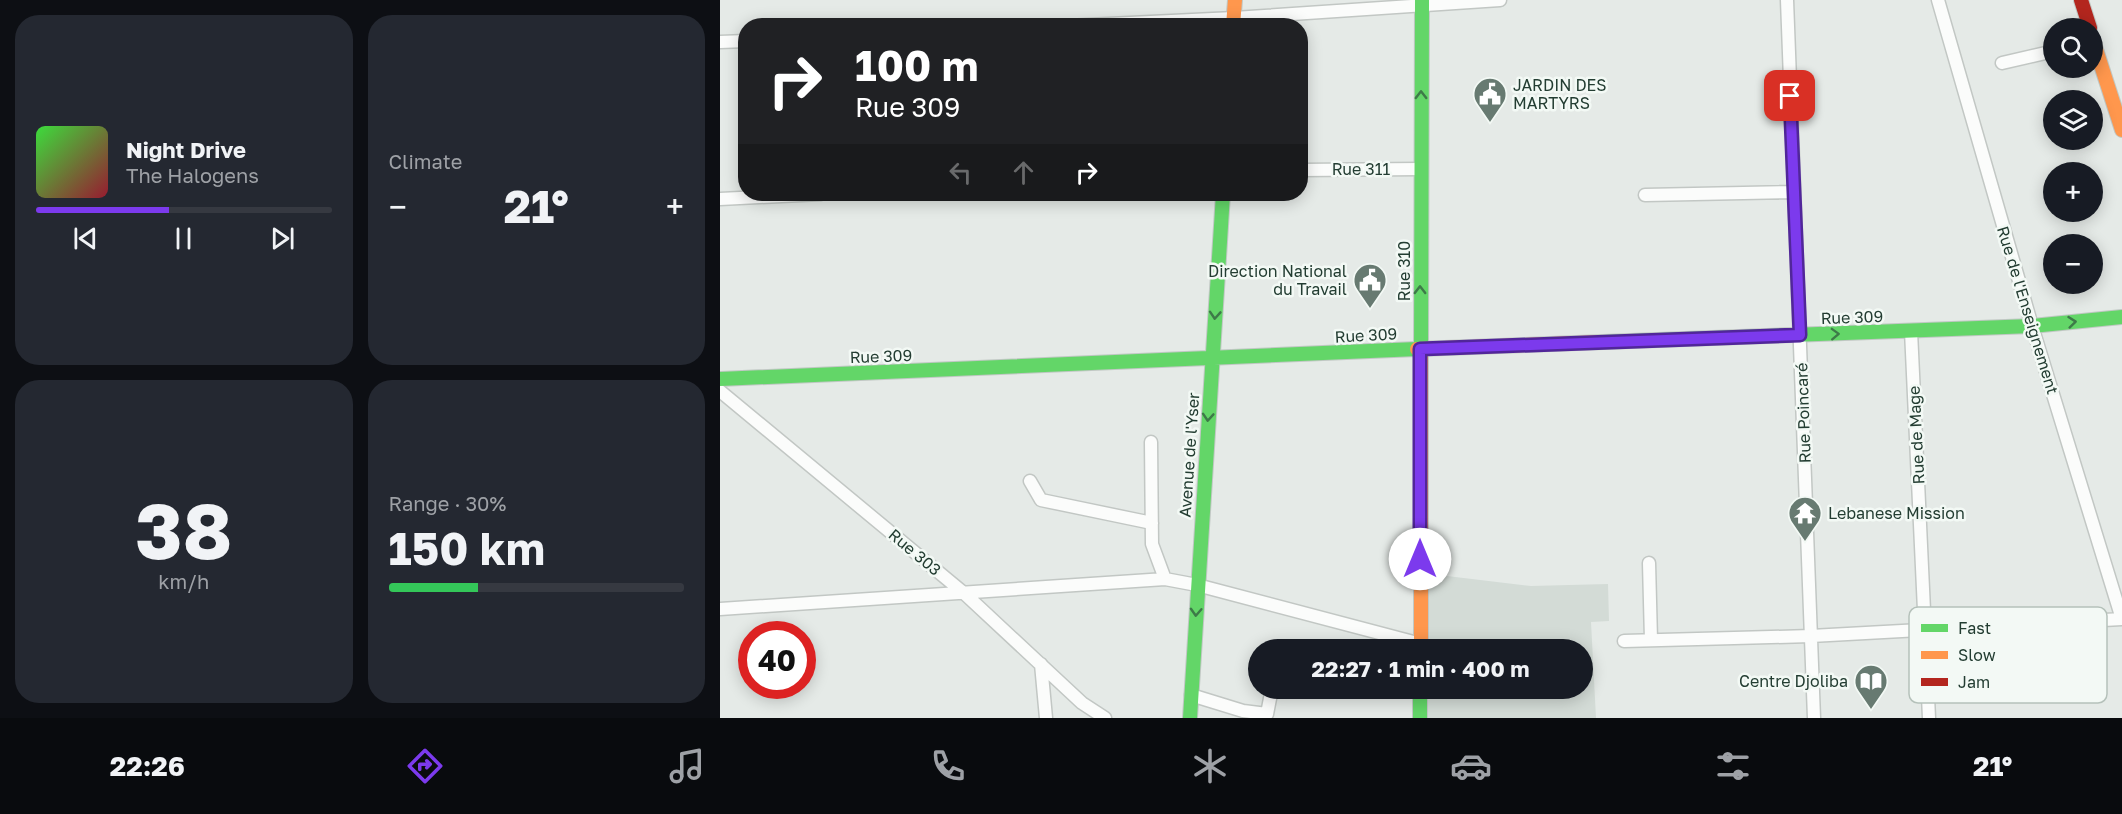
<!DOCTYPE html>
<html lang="en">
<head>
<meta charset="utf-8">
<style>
	:root { --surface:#171b24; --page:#242831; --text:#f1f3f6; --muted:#9ea1a6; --line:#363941; --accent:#7c3aed }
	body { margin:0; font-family:"Golos Text",sans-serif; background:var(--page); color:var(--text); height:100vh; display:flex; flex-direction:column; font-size:22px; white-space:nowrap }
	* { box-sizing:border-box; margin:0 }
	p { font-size:20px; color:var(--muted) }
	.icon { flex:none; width:33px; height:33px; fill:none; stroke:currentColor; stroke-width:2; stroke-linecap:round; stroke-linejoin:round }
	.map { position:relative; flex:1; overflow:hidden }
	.sheet { display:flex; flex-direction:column; gap:15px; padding:15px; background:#0d0f14; width:720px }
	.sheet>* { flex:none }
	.hud { position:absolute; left:18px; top:18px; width:570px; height:183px; border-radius:24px; box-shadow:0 3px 15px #0003; background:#202124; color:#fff; overflow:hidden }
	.buttons { position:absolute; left:1323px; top:18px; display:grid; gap:12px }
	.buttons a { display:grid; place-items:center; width:60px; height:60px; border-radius:50%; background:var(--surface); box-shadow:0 3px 15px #0003; font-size:30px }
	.speed { position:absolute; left:18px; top:621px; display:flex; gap:12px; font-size:30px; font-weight:700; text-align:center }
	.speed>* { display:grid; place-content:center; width:78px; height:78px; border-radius:50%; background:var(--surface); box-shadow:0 3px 15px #0003; line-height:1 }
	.speed .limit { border:9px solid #d22; background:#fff; color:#111 }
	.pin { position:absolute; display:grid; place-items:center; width:51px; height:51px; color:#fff; margin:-26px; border-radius:12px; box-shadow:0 3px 9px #0006 }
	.me { position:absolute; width:66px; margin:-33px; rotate:0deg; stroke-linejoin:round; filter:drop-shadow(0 0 4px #0008) }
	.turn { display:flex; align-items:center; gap:21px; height:126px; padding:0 18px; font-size:27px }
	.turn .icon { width:78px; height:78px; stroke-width:2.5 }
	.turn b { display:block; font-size:42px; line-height:51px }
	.lanes { display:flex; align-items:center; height:57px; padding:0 18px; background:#0003; justify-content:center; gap:30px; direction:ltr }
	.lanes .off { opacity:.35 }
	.big { font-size:45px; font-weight:700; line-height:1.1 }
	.sheet .widget { flex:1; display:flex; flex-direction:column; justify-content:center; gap:9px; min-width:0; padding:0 21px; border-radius:24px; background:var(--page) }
	.sheet .dial { align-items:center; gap:0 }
	.dial b { font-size:78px; line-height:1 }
	.song { display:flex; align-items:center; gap:18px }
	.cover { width:72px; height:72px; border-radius:9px; background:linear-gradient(135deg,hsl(120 70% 55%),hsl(350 70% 35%)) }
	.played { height:6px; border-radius:3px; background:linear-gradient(90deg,var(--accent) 45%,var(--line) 45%) }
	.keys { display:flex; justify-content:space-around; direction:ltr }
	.heat { display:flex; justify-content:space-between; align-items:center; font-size:33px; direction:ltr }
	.charge { height:9px; border-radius:4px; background:linear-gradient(90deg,#34c759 30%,var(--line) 0) }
	.sheet .tiles { flex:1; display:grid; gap:15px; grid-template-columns:repeat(2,1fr) }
	.trip { position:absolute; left:528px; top:639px; width:345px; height:60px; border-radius:30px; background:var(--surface); box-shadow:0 3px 15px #0003; font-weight:700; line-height:60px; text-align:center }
	.menu { display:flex; height:96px; justify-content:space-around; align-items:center; background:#090b0e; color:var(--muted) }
	.menu .icon { width:42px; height:42px }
	.menu .selected { color:var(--accent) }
	.menu b { font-size:27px; color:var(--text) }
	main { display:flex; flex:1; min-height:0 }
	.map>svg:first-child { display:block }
	.built { fill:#d3dbd6 }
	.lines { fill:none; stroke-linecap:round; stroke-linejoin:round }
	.street-casing { stroke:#c2c7c4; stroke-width:15 }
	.fast-casing { stroke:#c1c8c4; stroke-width:16 }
	.slow-casing { stroke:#c1c8c4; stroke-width:16 }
	.jam-casing { stroke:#c1c8c4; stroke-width:16 }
	.street { stroke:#fbfcfb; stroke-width:12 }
	.fast { stroke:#63d668; stroke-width:14 }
	.slow { stroke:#ff974d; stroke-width:14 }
	.jam { stroke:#b3261e; stroke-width:14 }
	.oneway { stroke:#3d7a48 }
	.route-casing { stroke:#51269a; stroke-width:15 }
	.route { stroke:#7c3aed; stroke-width:10 }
	.labels { text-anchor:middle; stroke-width:5; stroke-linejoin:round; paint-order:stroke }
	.poi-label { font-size:16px; fill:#233d32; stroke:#f3f9f5; text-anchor:start }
	.street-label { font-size:16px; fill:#233d32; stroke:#f3f9f5 }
	.key { fill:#f3f9f5; stroke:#b5c1ba; stroke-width:1.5 }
	.key-label { font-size:16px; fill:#233d32 }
</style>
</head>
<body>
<main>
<section class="sheet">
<div class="tiles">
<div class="widget">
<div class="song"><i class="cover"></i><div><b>Night Drive</b><p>The Halogens</p></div></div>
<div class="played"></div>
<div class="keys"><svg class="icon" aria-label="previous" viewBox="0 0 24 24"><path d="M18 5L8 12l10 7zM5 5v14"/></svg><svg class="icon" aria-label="pause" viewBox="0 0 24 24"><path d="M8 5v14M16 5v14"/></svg><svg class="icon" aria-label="next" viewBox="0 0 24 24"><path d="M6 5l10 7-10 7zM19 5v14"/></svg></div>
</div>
<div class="widget"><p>Climate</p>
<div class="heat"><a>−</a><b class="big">21°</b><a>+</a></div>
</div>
<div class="widget dial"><b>38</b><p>km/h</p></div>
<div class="widget"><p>Range · 30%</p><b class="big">150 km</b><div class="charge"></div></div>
</div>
</section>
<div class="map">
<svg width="1402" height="718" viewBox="0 0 1402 718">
	<rect width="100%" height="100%" fill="#e5eae7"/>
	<path class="built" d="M702,573L811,586L888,584L889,621L871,622L876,718H703V689L862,688V650L703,649Z"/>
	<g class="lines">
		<defs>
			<path id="street" d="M1067,0L1094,718
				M1218,0L1312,326L1402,619
				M347,26L514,18L780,0
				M0,42L26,41
				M1282,63L1334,51
				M580,170L701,169
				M925,195L1074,192
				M0,199L101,194
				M1191,331L1209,718
				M0,391L245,594L362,703L385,718
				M431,442L432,544L445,579
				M310,481L321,500L432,523
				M929,563L931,640
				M0,609L445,579L477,585L701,644
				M904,641L1091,636L1402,619
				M321,664L326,718
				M471,695L523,711L547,714L552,688"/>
			<path id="fast" d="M883,342L1312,326L1402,317
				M701,358L702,0
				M0,379L697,349
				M700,688V718
				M470,718L503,194"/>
			<path id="slow" d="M513,26L515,0
				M1372,37L1402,130
				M697,349L883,342
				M701,650V358"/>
			<path id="jam" d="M1361,0L1370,28"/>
		</defs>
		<use href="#street" class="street-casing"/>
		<use href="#fast" class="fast-casing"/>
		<use href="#slow" class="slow-casing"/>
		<use href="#jam" class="jam-casing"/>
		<use href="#street" class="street"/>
		<use href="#fast" class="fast"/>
		<use href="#slow" class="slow"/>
		<use href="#jam" class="jam"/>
	</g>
	<defs><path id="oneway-chevron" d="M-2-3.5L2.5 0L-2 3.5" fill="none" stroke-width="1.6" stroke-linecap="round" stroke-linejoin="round" transform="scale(1.5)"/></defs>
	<g class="oneway">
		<use href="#oneway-chevron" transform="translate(701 95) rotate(-90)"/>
		<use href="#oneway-chevron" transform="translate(700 290) rotate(-90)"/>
		<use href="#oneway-chevron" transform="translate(495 315) rotate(94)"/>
		<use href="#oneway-chevron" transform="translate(1352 322) rotate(-6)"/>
		<use href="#oneway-chevron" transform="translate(1115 334) rotate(-2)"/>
		<use href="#oneway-chevron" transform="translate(488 417) rotate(94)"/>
		<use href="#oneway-chevron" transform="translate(476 612) rotate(93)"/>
	</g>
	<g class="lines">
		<defs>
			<path id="route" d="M700,559V349L1080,335L1070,96"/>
		</defs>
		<use href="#route" class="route-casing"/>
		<use href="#route" class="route"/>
	</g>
	<defs>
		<symbol id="civic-pin" viewBox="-11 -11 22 30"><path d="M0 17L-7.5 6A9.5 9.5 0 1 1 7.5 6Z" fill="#677a71" stroke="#f3f9f5"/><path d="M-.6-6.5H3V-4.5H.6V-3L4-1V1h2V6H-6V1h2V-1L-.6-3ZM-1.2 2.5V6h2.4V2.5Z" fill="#fff"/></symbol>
		<symbol id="temple-pin" viewBox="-11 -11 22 30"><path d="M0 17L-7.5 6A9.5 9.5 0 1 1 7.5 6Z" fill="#677a71" stroke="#f3f9f5"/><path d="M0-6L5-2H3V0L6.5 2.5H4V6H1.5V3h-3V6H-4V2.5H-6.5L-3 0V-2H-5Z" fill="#fff"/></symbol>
		<symbol id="library-pin" viewBox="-11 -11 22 30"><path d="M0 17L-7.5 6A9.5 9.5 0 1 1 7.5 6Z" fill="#677a71" stroke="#f3f9f5"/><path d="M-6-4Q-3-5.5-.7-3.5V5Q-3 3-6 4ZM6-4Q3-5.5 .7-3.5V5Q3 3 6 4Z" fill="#fff"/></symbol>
	</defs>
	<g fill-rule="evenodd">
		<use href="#civic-pin" x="751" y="75" width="38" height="52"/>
		<use href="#civic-pin" x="631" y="261" width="38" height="52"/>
		<use href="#temple-pin" x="1066" y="494" width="38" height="52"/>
		<use href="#library-pin" x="1132" y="662" width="38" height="52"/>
	</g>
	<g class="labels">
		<g class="poi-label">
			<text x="793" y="91">JARDIN DES<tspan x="793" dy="18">MARTYRS</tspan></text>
			<text x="627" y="277" text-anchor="end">Direction National<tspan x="627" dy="18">du Travail</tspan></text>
			<text x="1108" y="519">Lebanese Mission</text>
			<text x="1128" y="687" text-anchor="end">Centre Djoliba</text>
		</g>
		<g class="street-label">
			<text x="641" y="175">Rue 311</text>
			<text transform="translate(684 271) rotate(-90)" y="6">Rue 310</text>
			<text transform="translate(1308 310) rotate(73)" y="6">Rue de l'Enseignement</text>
			<text transform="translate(1132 317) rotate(-2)" y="6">Rue 309</text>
			<text transform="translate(646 335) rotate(-3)" y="6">Rue 309</text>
			<text transform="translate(161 356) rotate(-2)" y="6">Rue 309</text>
			<text transform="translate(1083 413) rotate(-92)" y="6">Rue Poincaré</text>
			<text transform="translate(1196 435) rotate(-93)" y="6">Rue de Mage</text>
			<text transform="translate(469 455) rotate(-86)" y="6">Avenue de l'Yser</text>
			<text transform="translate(195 552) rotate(40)" y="6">Rue 303</text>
		</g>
	</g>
	<rect x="1189" y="607" width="198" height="96" rx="9" class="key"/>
	<rect x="1201" y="624" width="27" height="8" fill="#63d668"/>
	<rect x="1201" y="651" width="27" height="8" fill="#ff974d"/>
	<rect x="1201" y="678" width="27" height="8" fill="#b3261e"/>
	<g class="key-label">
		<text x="1238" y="634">Fast</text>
		<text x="1238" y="661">Slow</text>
		<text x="1238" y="688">Jam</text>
	</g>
</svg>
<div class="buttons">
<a><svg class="icon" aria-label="search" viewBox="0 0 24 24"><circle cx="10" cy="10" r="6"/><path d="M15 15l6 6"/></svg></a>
<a><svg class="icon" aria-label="layers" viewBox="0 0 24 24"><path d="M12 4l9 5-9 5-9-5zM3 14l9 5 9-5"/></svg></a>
<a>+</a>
<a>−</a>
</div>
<div class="speed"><div class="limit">40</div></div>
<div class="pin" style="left:1070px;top:96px;background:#d93025"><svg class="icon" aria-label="arrive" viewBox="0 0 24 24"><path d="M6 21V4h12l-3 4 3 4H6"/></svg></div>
<svg class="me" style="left:700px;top:559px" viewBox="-20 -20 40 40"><circle r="19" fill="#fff"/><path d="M0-13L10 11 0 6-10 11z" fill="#7c3aed"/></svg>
<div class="trip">22:27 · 1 min · 400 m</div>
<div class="hud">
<div class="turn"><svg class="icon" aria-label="right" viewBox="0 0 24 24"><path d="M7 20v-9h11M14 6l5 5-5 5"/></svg><div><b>100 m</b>Rue 309</div></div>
<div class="lanes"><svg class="icon off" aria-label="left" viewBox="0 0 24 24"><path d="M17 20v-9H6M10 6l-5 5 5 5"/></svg><svg class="icon off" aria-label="ahead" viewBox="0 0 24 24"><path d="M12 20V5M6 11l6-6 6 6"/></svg><svg class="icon" aria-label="right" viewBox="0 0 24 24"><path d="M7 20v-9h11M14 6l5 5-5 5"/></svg></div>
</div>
</div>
</main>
<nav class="menu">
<b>22:26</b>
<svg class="icon selected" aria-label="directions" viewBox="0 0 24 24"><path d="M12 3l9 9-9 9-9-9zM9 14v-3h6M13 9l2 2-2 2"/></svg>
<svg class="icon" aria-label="music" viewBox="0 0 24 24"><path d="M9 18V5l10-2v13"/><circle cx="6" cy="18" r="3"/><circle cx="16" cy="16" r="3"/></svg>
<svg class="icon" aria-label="phone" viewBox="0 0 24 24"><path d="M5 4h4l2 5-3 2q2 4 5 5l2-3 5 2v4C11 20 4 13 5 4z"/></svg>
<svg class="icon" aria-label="climate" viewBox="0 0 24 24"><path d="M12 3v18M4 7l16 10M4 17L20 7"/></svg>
<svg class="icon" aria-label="car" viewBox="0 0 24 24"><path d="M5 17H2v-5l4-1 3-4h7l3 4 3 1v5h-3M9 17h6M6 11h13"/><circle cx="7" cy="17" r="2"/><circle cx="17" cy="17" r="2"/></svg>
<svg class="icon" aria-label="filters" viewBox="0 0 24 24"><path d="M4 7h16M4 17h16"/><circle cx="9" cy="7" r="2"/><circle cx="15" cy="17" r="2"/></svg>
<b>21°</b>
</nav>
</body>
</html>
